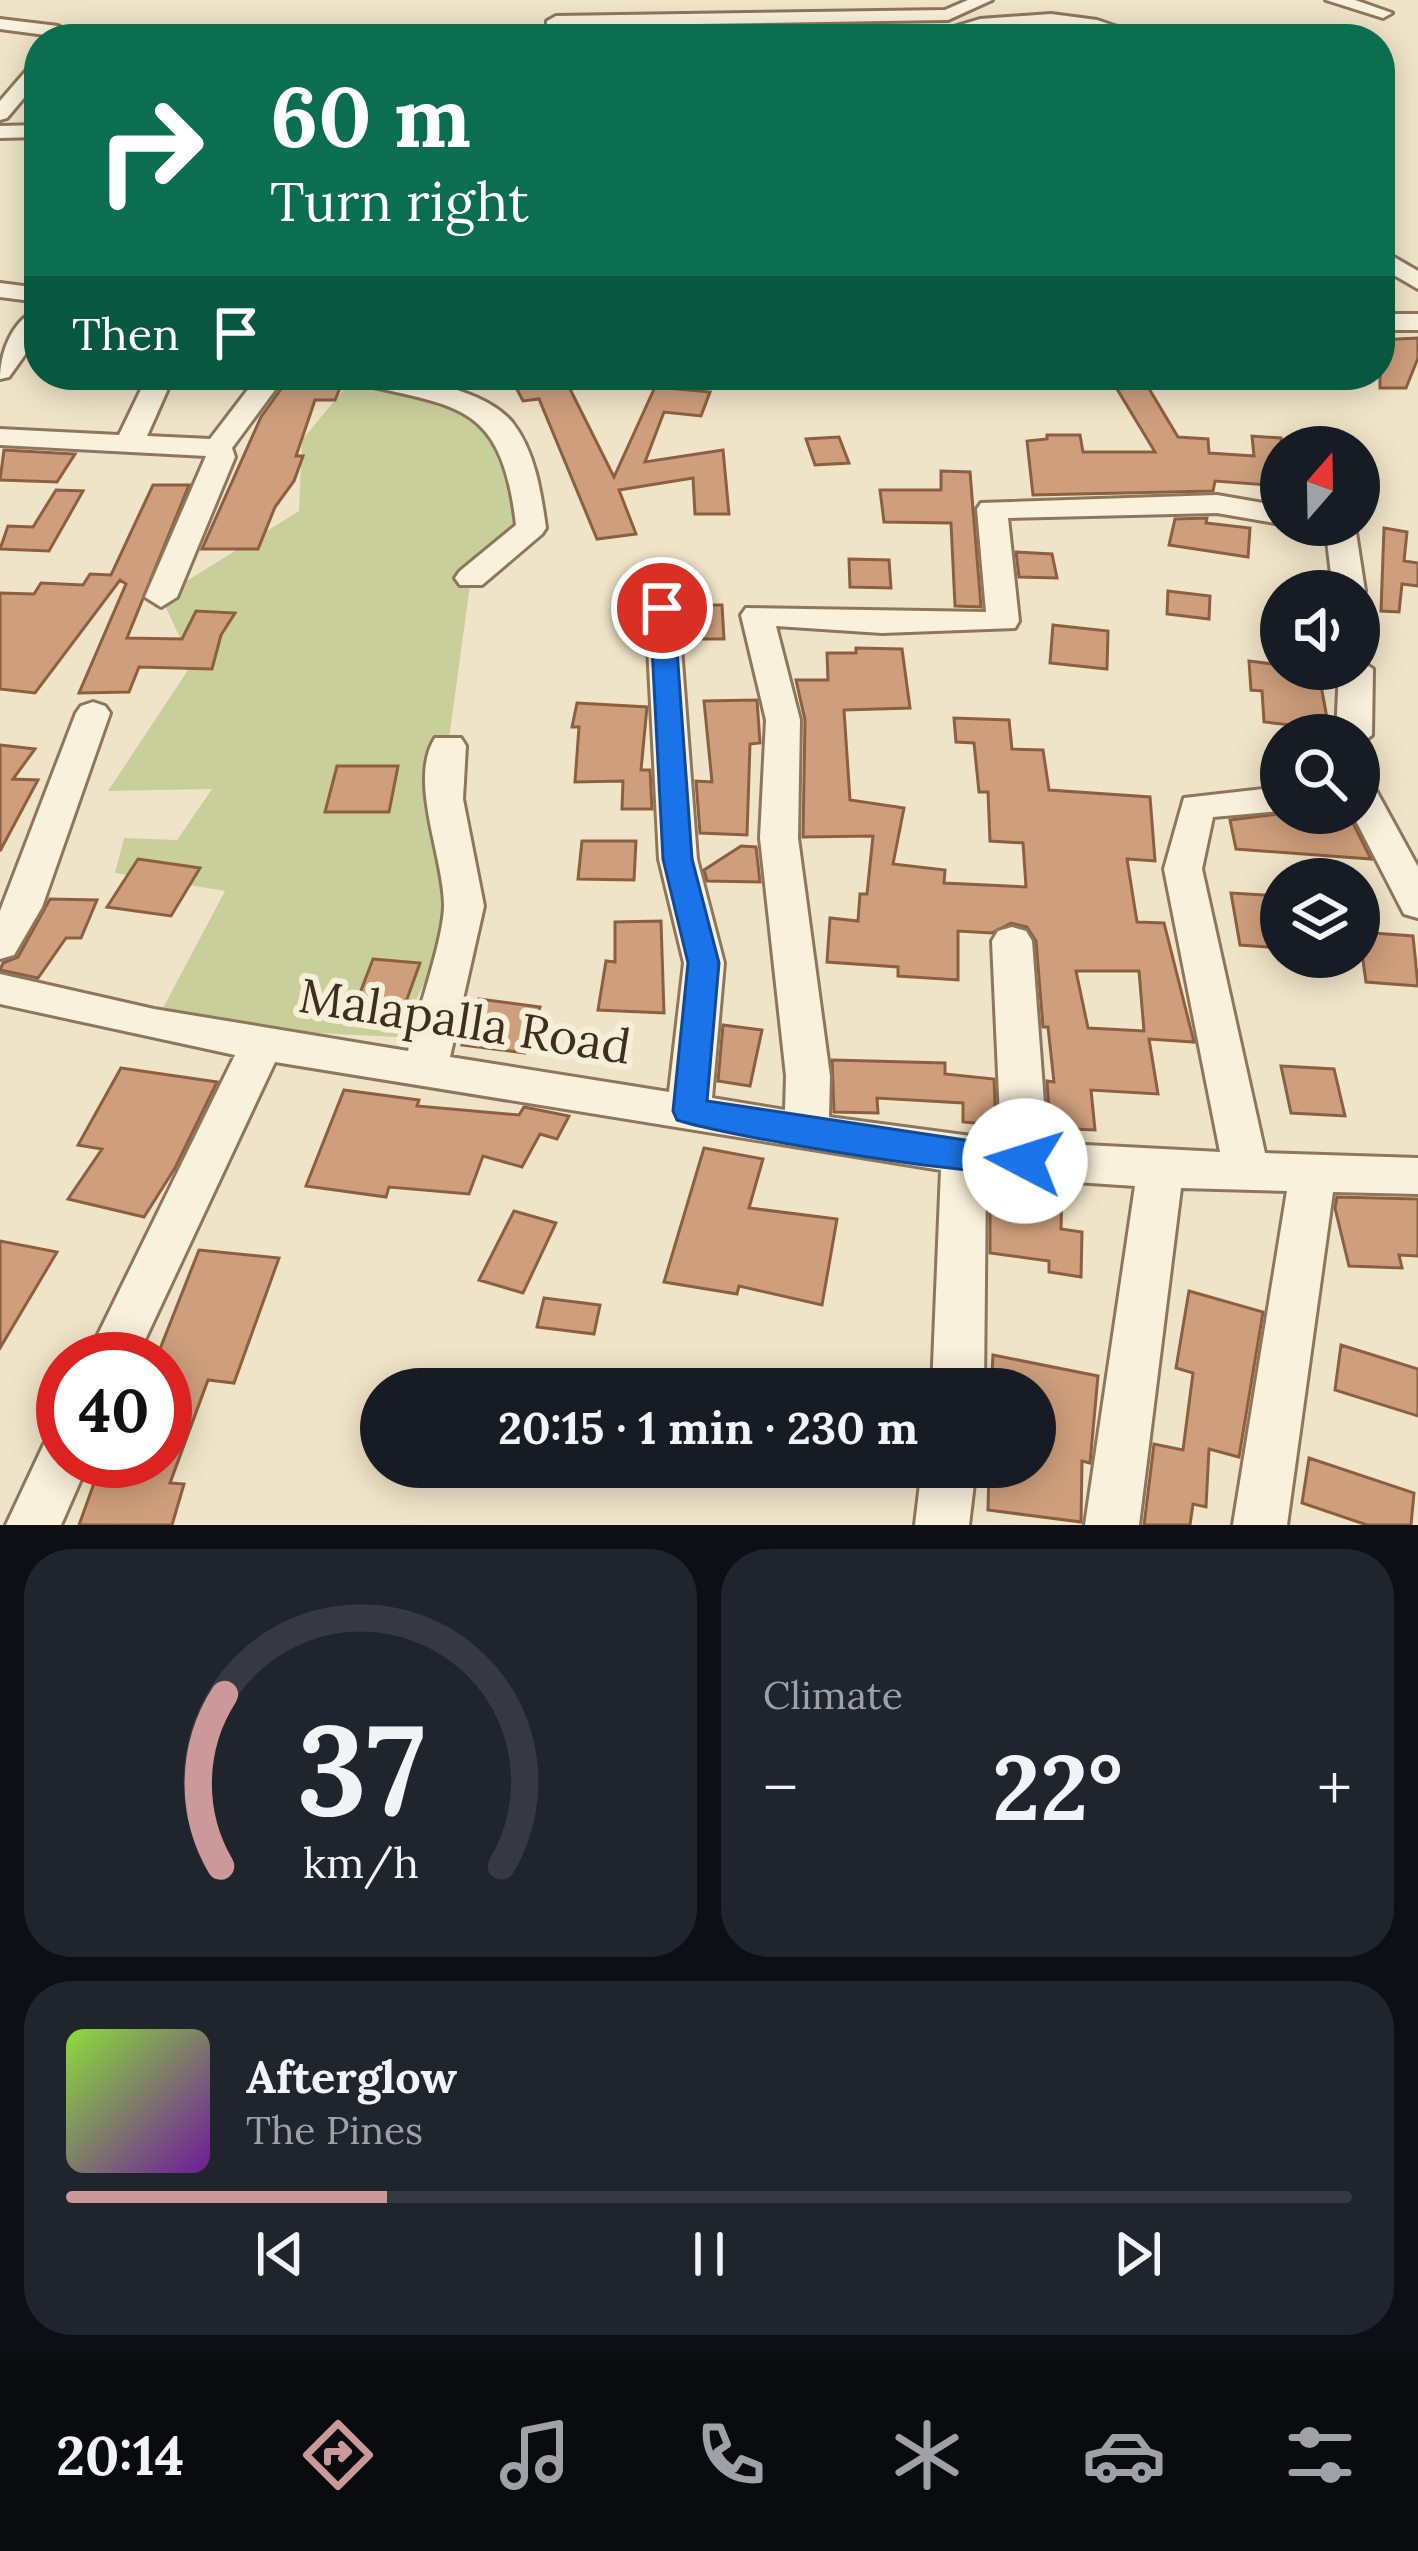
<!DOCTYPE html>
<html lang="en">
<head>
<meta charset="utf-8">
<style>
	:root { --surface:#171b24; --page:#20242c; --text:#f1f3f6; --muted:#9ea1a6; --line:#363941; --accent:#cc999b }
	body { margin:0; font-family:Lora,serif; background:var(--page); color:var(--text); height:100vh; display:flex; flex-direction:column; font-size:45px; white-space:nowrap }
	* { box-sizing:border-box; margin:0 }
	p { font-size:39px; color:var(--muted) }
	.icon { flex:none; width:66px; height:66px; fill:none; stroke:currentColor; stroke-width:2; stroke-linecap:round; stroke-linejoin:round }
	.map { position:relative; height:1525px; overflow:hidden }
	.drawer { display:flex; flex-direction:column; gap:24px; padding:24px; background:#0d0f14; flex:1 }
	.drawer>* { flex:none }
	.top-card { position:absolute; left:24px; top:24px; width:1371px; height:366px; border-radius:48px; box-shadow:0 6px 30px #0003; background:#0b6e4f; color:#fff; overflow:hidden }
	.needle { width:78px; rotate:20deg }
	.tools { position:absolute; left:1260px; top:426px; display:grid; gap:24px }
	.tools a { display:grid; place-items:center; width:120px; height:120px; border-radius:50%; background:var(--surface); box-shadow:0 6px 30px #0003; font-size:60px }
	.speed { position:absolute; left:36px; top:1332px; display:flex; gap:24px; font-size:60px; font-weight:700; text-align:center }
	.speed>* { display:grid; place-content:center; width:156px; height:156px; border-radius:50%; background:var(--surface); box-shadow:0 6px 30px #0003; line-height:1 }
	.speed .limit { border:18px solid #d22; background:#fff; color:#111 }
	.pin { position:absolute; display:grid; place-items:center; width:102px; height:102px; color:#fff; margin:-51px; border:6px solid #fff; border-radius:50%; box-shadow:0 3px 12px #0007 }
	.me { position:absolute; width:132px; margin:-66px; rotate:275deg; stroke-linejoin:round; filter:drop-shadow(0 0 9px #0008) }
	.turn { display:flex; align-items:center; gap:42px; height:252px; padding:0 48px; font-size:54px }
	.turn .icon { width:156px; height:156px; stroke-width:2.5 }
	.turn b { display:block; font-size:84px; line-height:102px }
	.then { display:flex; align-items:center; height:114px; padding:0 48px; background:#0003; gap:24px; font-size:45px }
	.big { font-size:90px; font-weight:700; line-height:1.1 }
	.drawer .widget { flex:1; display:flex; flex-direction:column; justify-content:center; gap:18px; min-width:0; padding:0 42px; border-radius:48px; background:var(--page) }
	.drawer .dial { align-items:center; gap:0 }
	.dial svg { height:312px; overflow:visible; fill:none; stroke:var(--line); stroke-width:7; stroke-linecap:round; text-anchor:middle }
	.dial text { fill:var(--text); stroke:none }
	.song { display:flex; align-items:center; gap:36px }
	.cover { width:144px; height:144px; border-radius:18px; background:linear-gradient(135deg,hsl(90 70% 55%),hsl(280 70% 35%)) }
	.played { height:12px; border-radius:6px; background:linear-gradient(90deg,var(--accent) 25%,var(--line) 25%) }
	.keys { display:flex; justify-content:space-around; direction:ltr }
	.heat { display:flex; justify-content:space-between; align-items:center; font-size:66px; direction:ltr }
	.drawer .tiles { flex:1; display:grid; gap:24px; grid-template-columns:1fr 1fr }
	.widget:last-child { grid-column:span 2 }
	.trip { position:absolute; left:360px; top:1368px; width:696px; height:120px; border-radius:60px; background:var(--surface); box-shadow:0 6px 30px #0003; font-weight:700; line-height:120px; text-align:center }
	.menu { display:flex; height:192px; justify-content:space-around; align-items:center; background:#090b0e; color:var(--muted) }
	.menu .icon { width:84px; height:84px }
	.menu .selected { color:var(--accent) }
	.menu b { font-size:54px; color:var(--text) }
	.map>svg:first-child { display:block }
	.green { fill:#c9cf9b }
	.building { fill:#cf9f7d; stroke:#8d5f41; stroke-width:3; fill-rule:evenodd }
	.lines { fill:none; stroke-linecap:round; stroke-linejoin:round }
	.minor-casing { stroke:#8d765c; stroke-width:6 }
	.minor { fill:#faf1dc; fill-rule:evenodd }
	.route { fill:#1a73e8; stroke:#114b97; stroke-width:3 }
	.labels { text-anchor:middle; stroke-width:12; stroke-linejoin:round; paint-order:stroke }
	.near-street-label { font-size:48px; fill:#3d2e20; stroke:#f7eed8 }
</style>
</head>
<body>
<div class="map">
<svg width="1418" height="1525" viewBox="0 0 1418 1525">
	<rect width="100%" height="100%" fill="#f0e4c8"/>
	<path class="green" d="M356,375L499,424L529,506L471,578L448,746L464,906L397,1037L154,1025L225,891L115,873L124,838L177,840L212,789L108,791L192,664L161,597L299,511L302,440Z"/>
	<path class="building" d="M1418,338V358L1406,388H1380V340Z
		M563,375L614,477L655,387L710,392L701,416L664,412L645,462L723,450L729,514H695L693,478L619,490L636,534L597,539L539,399L523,401L512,380Z
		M289,378L343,381L335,400H315L296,456H303L294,481L275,507L258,549H202L261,417Z
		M1148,387L1178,437L1208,439L1209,453L1254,456L1252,436L1281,438V486L1215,481L1213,491L1033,495L1027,441L1047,439V435H1080L1083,452H1155L1117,389Z
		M839,437L849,463L815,465L806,439Z
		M4,450L75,454L57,482L0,480Z
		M941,471L970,472L981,607L955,606L951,523L884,522L880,490H941Z
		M153,485H189L127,638L182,639L196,611L235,613L221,635L212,669L139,667L129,692L79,693L126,584L120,580L35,693L0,689V593L34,594L41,583L83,585L90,574L111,575Z
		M56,490L83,491L49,551L0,549L8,526L33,527Z
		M1207,518L1206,523L1250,528L1248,557L1169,545L1175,519Z
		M1384,528L1407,532L1404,561L1418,563V586L1402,584L1399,612L1381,611Z
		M1016,552L1052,554L1057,578L1019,577Z
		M849,559L889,560L891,588L850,587Z
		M1168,591L1210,596L1209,619L1167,614Z
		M696,605H722L724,639H697Z
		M1053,625L1108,631L1107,669L1050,663Z
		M856,648L902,649L910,708L844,710L850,800L904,808L893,864L945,870L944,883L1026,887L1023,843L990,841L988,792H979L974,743L956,742L954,718L1009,720L1012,749L1043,750L1049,790L1150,797L1155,861L1127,859L1137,922L1164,923L1194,1042L1149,1039L1158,1094L1091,1090L1095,1130L1050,1128L1047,1081L1054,1082L1048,1027H1043L1036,941L1027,927L1011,923L992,933L958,931V980L898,976V967L827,962L830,918L858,921L860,894H867L873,836L803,837L805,720L796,680H828L827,653H856ZM1076,971H1139L1144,1031L1088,1028Z
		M1249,661L1281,665V669H1318L1329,729L1264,722L1262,691L1251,690Z
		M757,700L760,743L750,744L747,835L700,833L696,781L712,782L704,701Z
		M577,703L647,707L641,770H650L652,809H622L623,781L575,782L579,727H572Z
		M0,745L35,749L13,779L38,780L0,851Z
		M337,766H398L389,812H325Z
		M1285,813H1348L1371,859L1236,849L1230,820Z
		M582,841H636L634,880L578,879Z
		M741,846L756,847L760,882L707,881L704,870Z
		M138,859L200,868L171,916L107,907Z
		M1231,893L1281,896V948L1240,945Z
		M50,899L97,900L81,938H66L38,978L0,970L3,963L18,957Z
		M661,921L664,1013L598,1010L606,961L615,962V922Z
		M1359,932L1413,936L1418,986L1366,982Z
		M373,959L420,963L398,1024L350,1019Z
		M479,999L540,1007L525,1053L462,1045Z
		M723,1025L762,1030L750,1086L718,1081Z
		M832,1060L945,1063V1074L994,1079L996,1125L963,1122V1103L877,1098L878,1113L834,1112Z
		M1281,1066L1334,1069L1345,1116L1291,1113Z
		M121,1068L217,1082L175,1168L144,1217L68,1199L102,1149L78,1145Z
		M344,1090L419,1100L417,1106L519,1115L524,1107L569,1116L557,1139L540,1134L522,1167L483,1156L469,1194L389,1187L386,1197L306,1186Z
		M704,1148L763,1159L749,1208L837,1219L822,1305L739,1286L737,1294L664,1282Z
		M990,1181L1062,1186L1061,1229L1082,1232L1081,1277L1049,1272V1261L990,1253Z
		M1337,1197L1418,1199V1256L1399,1255L1402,1268L1349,1266L1335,1208Z
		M514,1211L556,1223L523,1293L479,1280Z
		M0,1241L57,1252L0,1348Z
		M199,1250L279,1258L234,1383L208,1380L170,1483L184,1484L172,1525H79L102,1461H165V1359H156Z
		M1189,1291L1263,1312L1239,1457L1209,1449L1206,1507L1193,1504L1190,1525H1144L1154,1444L1183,1450L1193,1373L1176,1368Z
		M544,1298L600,1305L594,1334L537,1327Z
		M1341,1345L1418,1369V1416L1335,1390Z
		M993,1355L1098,1376L1090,1463L1082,1461L1081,1522L988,1510L989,1467H1035V1389H991Z
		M1309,1458L1414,1493L1411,1525H1367L1302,1503Z"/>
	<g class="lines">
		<defs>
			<path id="minor" d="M968,0H992L948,20L565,26L564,39H546L547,21L556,16L945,10Z
				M1326,0H1355L1392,13L1383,18Z
				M1051,14L1097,20L1152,39H1125L1051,25L956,34L947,29L980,19Z
				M0,19L58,26L72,34L69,39H51L53,36L0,29Z
				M39,62V80L7,118L0,120V101L32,64Z
				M39,125V137L0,138V126Z
				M1380,249L1418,271V289L1380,267Z
				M0,283L39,288V302L0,297Z
				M39,309V335L9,377L0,379C0,353 12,319 39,309Z
				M1380,314H1418V330H1380Z
				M148,375H174L147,436L210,439L259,375H286L232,448L235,457L177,597L161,607L145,597L206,456L0,445V429L119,435Z
				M344,375C391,375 479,383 512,422C535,451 541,492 546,528L542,534L482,585H460L455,578L460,571L516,525C501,398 456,408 348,381Z
				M1217,495L1281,506V524L1217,513L1008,518L1019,621L1015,628L882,633L776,626L800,720L798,838L830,1076L829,1117L1001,1140L992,941L998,931L1012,927L1026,931L1032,941L1047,1143L1220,1152L1164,869L1184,798L1281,787V811L1213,817L1202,869L1265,1153L1418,1158V1194L1333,1192L1287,1525H1233L1287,1191L1181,1188L1139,1525H1085L1135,1186L986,1176L984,1389H932L941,1170L275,1062L136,1359H86L235,1055L0,1004V974L154,1009L408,1051C417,1014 444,938 444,905C444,858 408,780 435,738H461L466,746L463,799L484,906L450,1057L669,1092L684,963L659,859L646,608L662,598L678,608L697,859L724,963L712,1098L785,1110L786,1076L760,838L766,720L741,615L746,608L986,612L977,509L981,503Z
				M1320,525L1355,526L1365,591L1360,598L1359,591H1333L1326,532Z
				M1359,660L1373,669L1372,735L1359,745V735H1336L1339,669H1359Z
				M93,702L105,706L110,713L42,907L14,955L0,959V911L76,713L81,706Z
				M1359,779L1372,783L1418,867V918L1404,914L1352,813H1359Z
				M63,1437V1461H89L61,1525H6L44,1444Z
				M922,1467H976L969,1525H915Z"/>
		</defs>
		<use href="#minor" class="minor-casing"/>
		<use href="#minor" class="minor"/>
	</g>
	<path class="route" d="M662,600L674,608L692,859L719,963L707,1101L1037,1151L1042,1161L1037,1171C1000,1183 725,1136 677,1120L673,1111L688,963L663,859L650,608Z"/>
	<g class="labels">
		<g class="near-street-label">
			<text transform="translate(465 1021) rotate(9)" y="17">Malapalla Road</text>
		</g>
	</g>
</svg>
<div class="tools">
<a><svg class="needle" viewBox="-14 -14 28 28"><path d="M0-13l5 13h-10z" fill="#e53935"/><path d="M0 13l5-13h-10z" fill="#9ea1a6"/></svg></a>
<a><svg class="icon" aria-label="sound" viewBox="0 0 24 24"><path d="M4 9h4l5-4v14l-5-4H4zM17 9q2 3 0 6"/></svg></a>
<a><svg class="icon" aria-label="search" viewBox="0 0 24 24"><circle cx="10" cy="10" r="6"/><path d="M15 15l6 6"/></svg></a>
<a><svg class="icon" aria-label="layers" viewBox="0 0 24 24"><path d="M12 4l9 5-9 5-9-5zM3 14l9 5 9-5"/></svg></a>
</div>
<div class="speed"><div class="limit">40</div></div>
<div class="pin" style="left:662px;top:608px;background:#d93025"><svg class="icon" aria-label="arrive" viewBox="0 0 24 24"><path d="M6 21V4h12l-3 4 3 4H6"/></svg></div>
<svg class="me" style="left:1025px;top:1161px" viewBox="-20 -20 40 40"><circle r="19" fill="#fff"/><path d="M0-13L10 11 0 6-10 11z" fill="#1a73e8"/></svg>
<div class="trip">20:15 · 1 min · 230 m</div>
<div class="top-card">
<div class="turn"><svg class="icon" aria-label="right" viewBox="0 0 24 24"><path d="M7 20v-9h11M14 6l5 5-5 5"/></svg><div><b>60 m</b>Turn right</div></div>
<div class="then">Then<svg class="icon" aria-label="arrive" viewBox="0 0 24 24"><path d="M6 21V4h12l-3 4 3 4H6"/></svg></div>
</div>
</div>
<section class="drawer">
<div class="tiles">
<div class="widget dial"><svg viewBox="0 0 100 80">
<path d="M14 69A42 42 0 1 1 86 69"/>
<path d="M14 69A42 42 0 0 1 15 25" stroke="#cc999b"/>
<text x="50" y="56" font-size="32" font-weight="700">37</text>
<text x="50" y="72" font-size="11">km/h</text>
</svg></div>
<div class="widget"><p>Climate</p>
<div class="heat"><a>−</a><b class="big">22°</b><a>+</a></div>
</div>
<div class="widget">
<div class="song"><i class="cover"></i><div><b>Afterglow</b><p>The Pines</p></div></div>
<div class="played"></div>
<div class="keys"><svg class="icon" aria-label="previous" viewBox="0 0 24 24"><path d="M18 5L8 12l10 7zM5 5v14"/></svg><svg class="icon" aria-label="pause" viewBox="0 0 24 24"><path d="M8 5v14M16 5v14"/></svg><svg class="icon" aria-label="next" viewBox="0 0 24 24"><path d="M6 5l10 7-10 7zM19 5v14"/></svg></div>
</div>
</div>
</section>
<nav class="menu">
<b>20:14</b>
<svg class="icon selected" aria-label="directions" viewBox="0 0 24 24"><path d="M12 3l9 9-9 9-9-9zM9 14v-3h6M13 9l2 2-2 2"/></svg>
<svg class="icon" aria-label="music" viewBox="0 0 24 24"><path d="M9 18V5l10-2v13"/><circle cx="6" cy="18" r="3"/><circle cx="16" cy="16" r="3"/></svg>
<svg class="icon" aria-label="phone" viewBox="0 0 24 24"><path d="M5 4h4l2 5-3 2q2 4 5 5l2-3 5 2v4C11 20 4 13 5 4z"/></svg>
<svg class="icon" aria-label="climate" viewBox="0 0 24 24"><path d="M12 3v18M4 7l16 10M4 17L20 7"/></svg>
<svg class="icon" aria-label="car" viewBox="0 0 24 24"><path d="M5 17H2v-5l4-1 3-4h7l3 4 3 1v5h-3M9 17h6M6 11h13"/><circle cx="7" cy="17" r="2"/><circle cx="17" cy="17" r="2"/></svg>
<svg class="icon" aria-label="filters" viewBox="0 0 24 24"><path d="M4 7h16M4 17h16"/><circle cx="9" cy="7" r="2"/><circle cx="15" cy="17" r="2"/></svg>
</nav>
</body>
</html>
